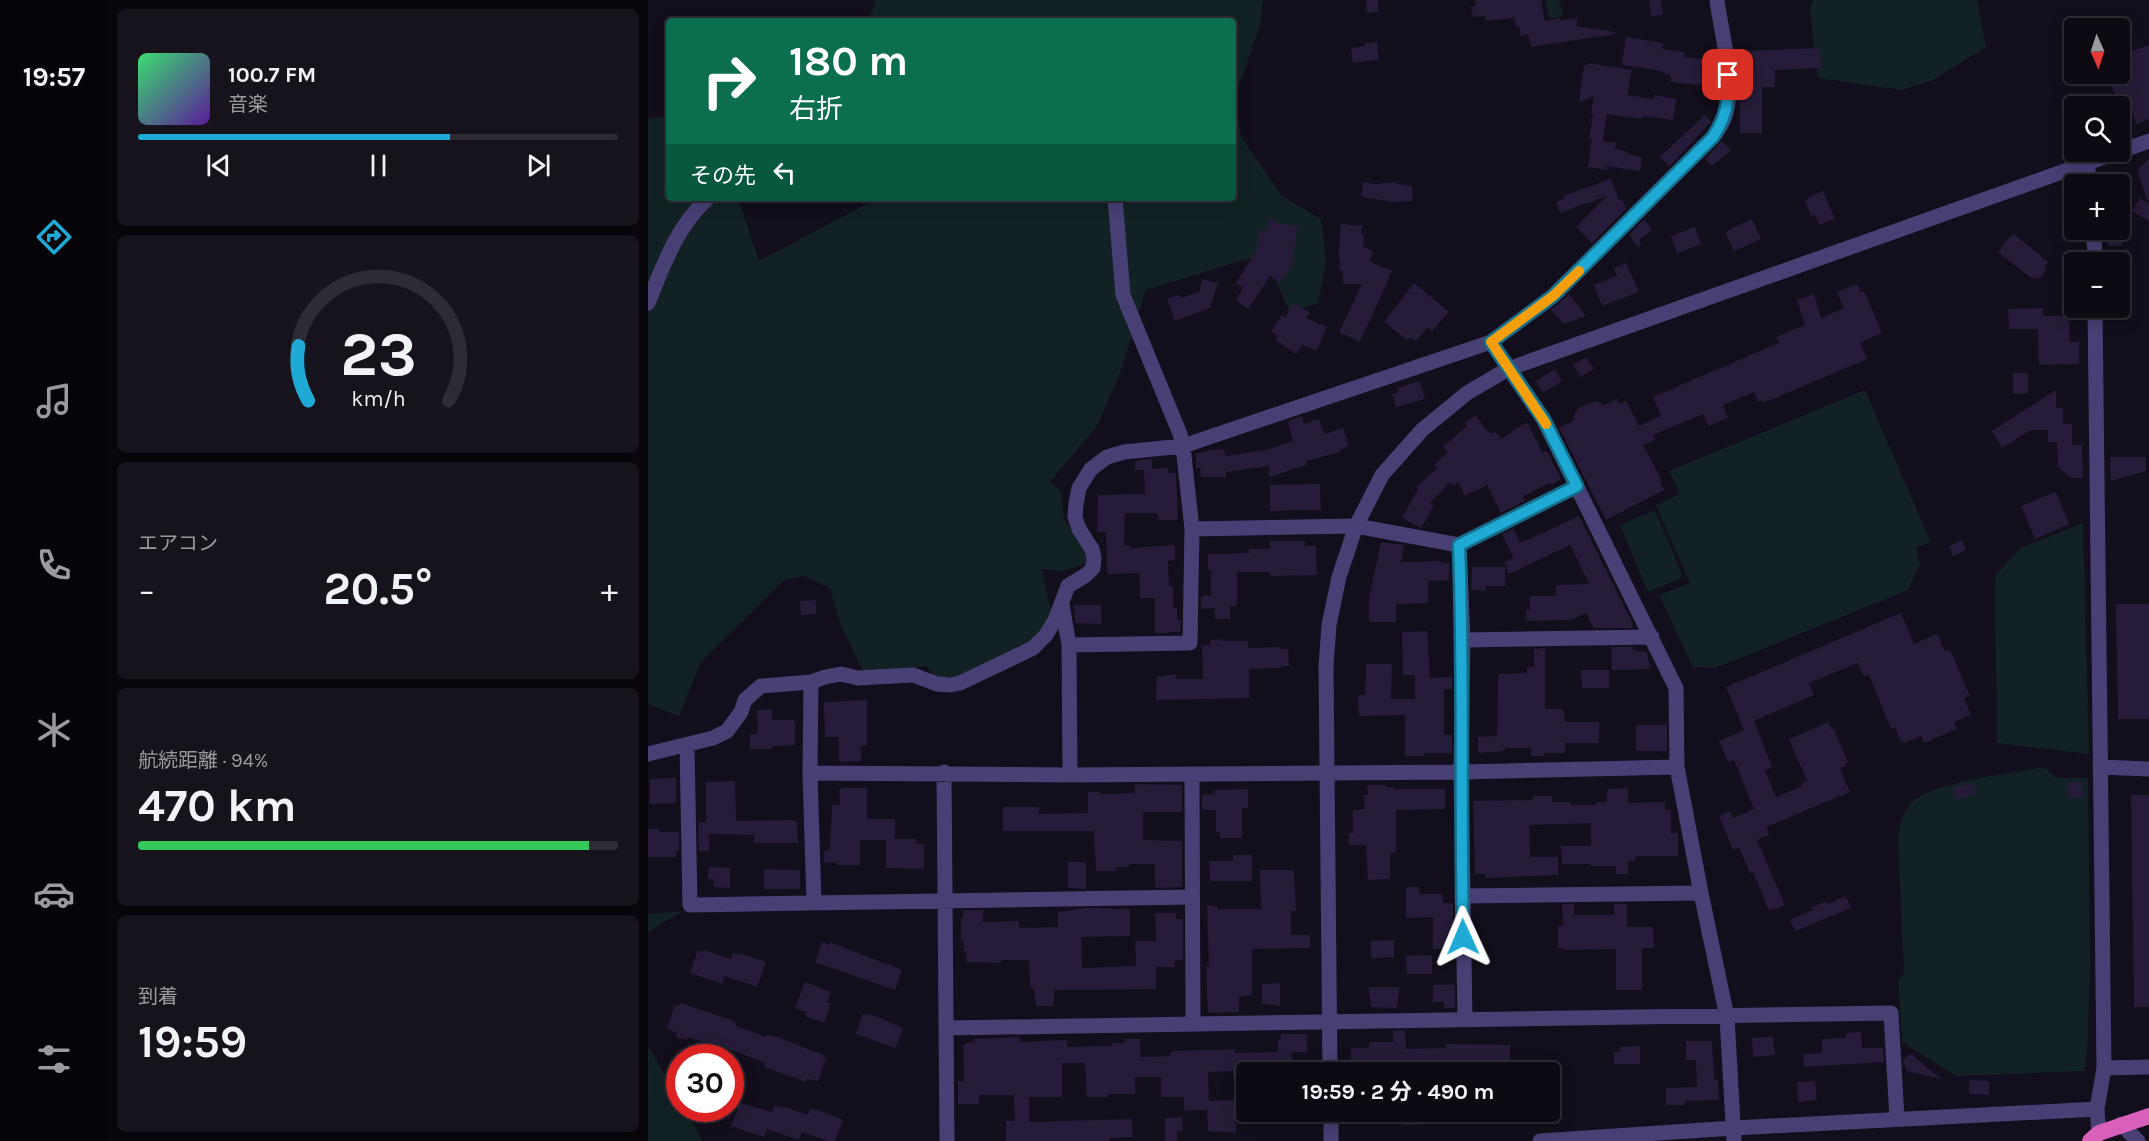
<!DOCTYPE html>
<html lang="ja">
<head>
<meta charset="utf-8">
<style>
	:root { --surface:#0e0a14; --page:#17131d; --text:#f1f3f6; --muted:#9b9aa0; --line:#2e2b34; --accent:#1eaad5 }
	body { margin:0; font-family:Karla,"Noto Sans JP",sans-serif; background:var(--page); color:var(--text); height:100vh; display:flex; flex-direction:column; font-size:22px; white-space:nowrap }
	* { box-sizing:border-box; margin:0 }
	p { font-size:20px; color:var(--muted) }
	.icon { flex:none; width:33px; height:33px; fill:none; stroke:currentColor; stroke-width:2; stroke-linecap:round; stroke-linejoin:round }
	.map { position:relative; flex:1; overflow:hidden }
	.drawer { display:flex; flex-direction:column; gap:9px; padding:9px; background:#08060b; width:540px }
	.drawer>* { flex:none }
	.banner { position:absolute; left:18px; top:18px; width:570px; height:183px; border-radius:6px; box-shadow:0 3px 15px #0003,0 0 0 2px var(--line); background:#0b6e4f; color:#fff; overflow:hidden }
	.needle { width:39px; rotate:177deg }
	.tools { position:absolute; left:1416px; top:18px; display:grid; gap:12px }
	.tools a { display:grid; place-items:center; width:66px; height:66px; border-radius:6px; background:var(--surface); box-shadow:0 3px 15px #0003,0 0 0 2px var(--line); font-size:30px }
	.speed { position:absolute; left:18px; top:1044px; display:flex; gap:12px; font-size:30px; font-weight:700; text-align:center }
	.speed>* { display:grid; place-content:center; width:78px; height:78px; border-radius:50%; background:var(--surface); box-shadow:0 3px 15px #0003,0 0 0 2px var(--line); line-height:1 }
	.speed .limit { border:9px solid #d22; background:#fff; color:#111 }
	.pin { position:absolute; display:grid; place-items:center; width:51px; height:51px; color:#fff; margin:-26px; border-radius:12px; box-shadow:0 3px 9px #0006 }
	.me { position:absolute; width:66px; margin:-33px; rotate:359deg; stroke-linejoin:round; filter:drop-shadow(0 0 4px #0008) }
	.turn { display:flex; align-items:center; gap:21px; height:126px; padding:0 24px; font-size:27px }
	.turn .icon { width:78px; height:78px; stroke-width:2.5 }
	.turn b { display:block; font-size:42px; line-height:51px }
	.then { display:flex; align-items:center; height:57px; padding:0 24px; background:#0003; gap:12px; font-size:22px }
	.big { font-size:45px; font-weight:700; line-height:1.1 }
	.drawer .card { flex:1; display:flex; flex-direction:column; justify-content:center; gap:9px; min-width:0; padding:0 21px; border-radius:9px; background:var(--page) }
	.drawer .dial { align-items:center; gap:0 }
	.dial svg { height:156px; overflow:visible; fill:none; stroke:var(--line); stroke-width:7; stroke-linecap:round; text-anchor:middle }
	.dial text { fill:var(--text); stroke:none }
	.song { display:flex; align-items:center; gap:18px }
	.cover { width:72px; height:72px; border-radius:9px; background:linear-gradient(135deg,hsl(140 70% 55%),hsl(270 70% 35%)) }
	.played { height:6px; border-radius:3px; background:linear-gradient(90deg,var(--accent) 65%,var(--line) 65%) }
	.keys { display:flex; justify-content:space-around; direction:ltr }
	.heat { display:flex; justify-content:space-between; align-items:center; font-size:33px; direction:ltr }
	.charge { height:9px; border-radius:4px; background:linear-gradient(90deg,#34c759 94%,var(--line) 0) }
	.trip { position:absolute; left:588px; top:1062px; width:324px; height:60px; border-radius:6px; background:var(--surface); box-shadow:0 3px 15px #0003,0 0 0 2px var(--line); font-weight:700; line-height:60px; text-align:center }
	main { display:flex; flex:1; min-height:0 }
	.dock { display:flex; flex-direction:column; width:108px; justify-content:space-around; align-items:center; background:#060408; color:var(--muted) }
	.dock .icon { width:42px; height:42px }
	.dock .selected { color:var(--accent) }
	.dock b { font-size:27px; color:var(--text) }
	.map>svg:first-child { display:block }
	.green { fill:#122224 }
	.building { fill:#261c39 }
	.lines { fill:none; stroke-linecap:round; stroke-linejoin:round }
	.minor { stroke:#483f74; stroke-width:15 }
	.tertiary { stroke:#483f74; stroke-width:15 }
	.trunk { stroke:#d85fba; stroke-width:16 }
	.route-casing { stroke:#146e8a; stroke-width:15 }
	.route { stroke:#1eaad5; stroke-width:10 }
	.slow { stroke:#f59e0b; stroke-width:10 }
</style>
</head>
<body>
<main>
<nav class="dock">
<b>19:57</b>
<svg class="icon selected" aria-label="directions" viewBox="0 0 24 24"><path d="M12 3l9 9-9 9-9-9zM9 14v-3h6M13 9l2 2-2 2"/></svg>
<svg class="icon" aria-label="music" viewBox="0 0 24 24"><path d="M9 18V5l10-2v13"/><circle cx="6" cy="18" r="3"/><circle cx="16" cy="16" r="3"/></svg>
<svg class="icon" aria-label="phone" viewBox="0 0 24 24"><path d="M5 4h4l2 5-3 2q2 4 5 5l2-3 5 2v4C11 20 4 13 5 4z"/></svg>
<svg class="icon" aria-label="climate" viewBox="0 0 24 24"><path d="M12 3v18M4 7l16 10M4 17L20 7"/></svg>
<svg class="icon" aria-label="car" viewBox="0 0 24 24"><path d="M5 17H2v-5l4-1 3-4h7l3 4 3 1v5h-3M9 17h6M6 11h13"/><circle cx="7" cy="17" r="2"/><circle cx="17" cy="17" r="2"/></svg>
<svg class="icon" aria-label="filters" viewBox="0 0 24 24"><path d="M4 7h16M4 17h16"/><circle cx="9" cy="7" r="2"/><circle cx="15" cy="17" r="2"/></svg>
</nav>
<section class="drawer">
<div class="card">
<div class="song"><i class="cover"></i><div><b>100.7 FM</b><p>音楽</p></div></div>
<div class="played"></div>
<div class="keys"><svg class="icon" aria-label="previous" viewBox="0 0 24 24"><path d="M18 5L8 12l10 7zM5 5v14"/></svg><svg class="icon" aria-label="pause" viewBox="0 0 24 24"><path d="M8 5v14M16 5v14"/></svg><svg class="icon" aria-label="next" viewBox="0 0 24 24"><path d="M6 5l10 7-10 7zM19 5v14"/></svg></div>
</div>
<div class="card dial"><svg viewBox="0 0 100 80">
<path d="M14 69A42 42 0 1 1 86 69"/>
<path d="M14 69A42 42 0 0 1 9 41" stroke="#1eaad5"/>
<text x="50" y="56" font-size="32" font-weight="700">23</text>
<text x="50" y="72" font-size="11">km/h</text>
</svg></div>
<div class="card"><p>エアコン</p>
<div class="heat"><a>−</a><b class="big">20.5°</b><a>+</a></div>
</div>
<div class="card"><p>航続距離 · 94%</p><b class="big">470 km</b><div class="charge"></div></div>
<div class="card"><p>到着</p><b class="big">19:59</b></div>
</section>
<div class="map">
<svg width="1501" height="1141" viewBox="0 0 1501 1141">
	<rect width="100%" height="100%" fill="#120e1b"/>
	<path class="green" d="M228,0H615L612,26L587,96L593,137L634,196L673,219L678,262L670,303L642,313L627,278L612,255L498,290L472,373L449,426L402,482L413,491L416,519L438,550L439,563L415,571L393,569L403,611L391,634L370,652L315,676L289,679L278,666L216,673L192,623L182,588L156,576L136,580L52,663L31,716L0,704V118L21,117V198H90L111,261L230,198H585V21H220Z
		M897,0H911L915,16L902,19Z
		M1165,0H1329L1338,47L1283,81L1254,90L1170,78L1162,8Z
		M1217,390L1283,543L1268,547L1272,563L1260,590L1068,668L1045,667L1011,595L1042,583L1008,505L1032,494L1021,471Z
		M1007,510L1035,577L1000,592L972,525Z
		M1435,523L1441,754L1349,743L1347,588L1348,574L1373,548Z
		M1397,767L1408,778H1440L1442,964L1439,1056L1436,1071L1308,1076L1254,1042L1250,980L1256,974L1250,837C1252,824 1254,814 1263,803C1282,782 1367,773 1397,767Z
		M35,911L0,932V914Z
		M0,1046L31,1098L32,1108L38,1109L54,1141H0Z"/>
	<path class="building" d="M718,0H730V12L719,13Z
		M827,0H893L897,21L912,18L913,21L929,18V26L967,32V34L883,47L880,34L873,36L871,26H868L866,18L838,21L837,16L825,17L823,6H828Z
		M1001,0H1013L1015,15L1003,16Z
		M978,37L1015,43L1014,49L1037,52L1036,57L1055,59L1053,73L1066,75L1064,86L1023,82V75L1014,73V71L974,65Z
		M729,42L731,60L705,63L703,48L718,46L717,43Z
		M1501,45V119L1488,124L1485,114L1474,117L1460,74H1472V55Z
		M1172,48L1173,68L1127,70V87H1114V133H1092V72H1091L1090,51Z
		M940,63L984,70L979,95L1006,99V95L1028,99L1025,120L995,116L994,119L959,114L955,141L968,143L967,149L980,152V154L994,157L992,171L958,166L959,170L940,167L944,139H941L945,114H943L946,96L931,102L936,65H939Z
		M1057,115L1063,122L1021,167L1012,157Z
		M1074,141L1083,150L1064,166L1057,159Z
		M1501,159V200H1499L1489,170Z
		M963,179L971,200L974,199L978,209L944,243L928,227L959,196L912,213L908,202L916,199L915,196Z
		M715,182L727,184L749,182V184L764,186L765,201L740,202V201L713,197Z
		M1175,191L1187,219L1171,225L1167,215L1163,216L1157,201L1160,199L1159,198Z
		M1492,198L1501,204V221L1484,211Z
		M996,219L1004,230L991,240L993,245L990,247L981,235Z
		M1104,219L1113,239L1086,251L1077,232Z
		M620,221L650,226L644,261H647L632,283L622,276L600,309L588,300L595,288L588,283L608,251L611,230L619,231Z
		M693,224L714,226L713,235H716L715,246L726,252L721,261L744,271L712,342L691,332L714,284H695V271L691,270L692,259H690Z
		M1047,227L1053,244L1029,253L1023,236Z
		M1460,230H1474V246H1460Z
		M1365,233L1400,262L1396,266L1399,269L1391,279L1388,277L1386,280L1350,252Z
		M978,263L991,292L954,306L946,285L969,276L966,268Z
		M554,279L570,283L562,308L527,321L519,299L531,295L532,298L551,292Z
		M766,283L801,312L784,331L780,327L768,341L763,337L759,340L736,322Z
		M1209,284L1213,292L1216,291L1234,333L1212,343L1219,359L1115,403L1114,400L1110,402L1106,392L1075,405L1080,418L1060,426L1055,414L1005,435L1007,440L995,445L1014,481L1012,482L1016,490L958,520L911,428L927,420L925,416L932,407L947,401L952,402L955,406L969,399L972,404L978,401L991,426L1013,416L1005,397L1131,343L1128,337L1157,325L1149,300L1166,294L1173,318L1196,308L1189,292Z
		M921,294L938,316L916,324L903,310Z
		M646,303L662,313L658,318L679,327L669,351L654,345L648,354L628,340L630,336L623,332L634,315L637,317Z
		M1395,308L1396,316H1417V319L1421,321L1422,342H1431V364L1391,365L1390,329H1361L1360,309Z
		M938,357L946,369L933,377L925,365Z
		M907,369L914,381L895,393L888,381Z
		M1365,373H1380V393L1365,394Z
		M772,381L777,399L748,407L744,394L751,392L749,388Z
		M1408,390V408H1415V424H1424V445H1434L1435,478H1423L1410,467L1409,442H1400V430H1383L1354,448L1344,431Z
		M828,415L838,430L839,429L843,434L847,431L853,439L877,423L880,424L895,453L899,451L913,479L903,485L902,483L875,496L877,501L853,513L839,485L817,496L810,482L805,486L802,482L782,503L786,505L773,528L754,518L770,489L768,487L789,468L786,465L800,452L795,447L819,426L817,422Z
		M654,416L656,424L671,419L676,434L695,428L701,446L691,450L692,452L658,461L659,465L621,477V466L578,472V477H553L552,468H548V453L559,452V450L576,449L578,456L618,450L645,441L640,421Z
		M1462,457H1498V471L1463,481Z
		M504,459V469L520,468V473H528L530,520H511L509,513H477L476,545H482V548L527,545V560L520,561L521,586H525V608H529V620H533L532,632H521V633H507V598H492L491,573L459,574L458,532H449L450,495L497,494L496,470H487V461Z
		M672,484L673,510L622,511V485Z
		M1408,492L1421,524L1387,539L1373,506Z
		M931,516L984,622L985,628H946L938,613L923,620L879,621L878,610H882V596H908V585L941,584L922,545L861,574L856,562L866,558L854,534L865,529L872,543Z
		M1314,540L1318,550L1305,556L1301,546Z
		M622,541H657V546H668L669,575L622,576V572H589V606H582V619H567V608L553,609V596L563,595V570H560V554L601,553V549H622Z
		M733,542L756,545L753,562L793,561V563H801V580L780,581V603L748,604V622H721V598Z
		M824,567H857V586H838V591L823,590Z
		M168,600V614L153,615L152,601Z
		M1468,604H1500L1501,605V719H1470Z
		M426,605H453L454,624L427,623Z
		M1253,613L1266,644L1289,634L1297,651L1302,649L1322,696L1316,698L1323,715L1306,722L1309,729L1276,743L1273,736L1256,743L1255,741L1253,742L1247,727L1243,729L1221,675L1216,677L1210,663L1161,683L1166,695L1106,721L1124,767L1117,771L1128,797L1154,786L1153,784L1159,781L1141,739L1181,722L1183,729L1185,728L1200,762L1198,763L1199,765L1192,768L1202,792L1118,827L1121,835L1109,840L1137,905L1121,911L1105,872L1102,873L1091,847L1085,850L1071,816L1082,811L1085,818L1106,809L1086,760L1080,762L1071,741L1096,730L1078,687Z
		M779,631L782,678L805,677L804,689H796V735H804V753H776V756H757V715L711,716L710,695H717L718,664H744L743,699H767V675H755L754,632Z
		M574,639V641H600V648L631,647L633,649H640L641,666H633V668L601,669V698L508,700L509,677L526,674H528V679H555L554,646L562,645V640Z
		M963,647H985V650L999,652L1002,669L964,670Z
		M897,648V709H914V711H916L917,722H951V743H917V753H896V756H883V748H857V751L830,753V737L849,736L850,674L879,673V667H886V649Z
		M933,670H961V688H934Z
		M219,700V742L218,746H213V761L191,762V737H177L176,702Z
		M124,709V720H145L147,723V745L124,746V749H102V734H110L109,710Z
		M988,725H1019V751H988Z
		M28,778V803L2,804V779Z
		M87,781L88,821L142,820L149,821L150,843H106V835L61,834V851H51L50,822H58V782Z
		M1419,782H1434L1435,797L1419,798Z
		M1326,783L1328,795L1307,799L1305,787Z
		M487,784L534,785V812H495V840L534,841V887L507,888V864H481V867H468V871H448L446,831H355V807H391V814L440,813V792H452V794L487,793Z
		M719,785H738V787H746V789H797V809L748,810V852L742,853V879L720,880L718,845H701V833H705V810L717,809L716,795H720Z
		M194,788H219V819H247V839H268V844H276V869L238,868V840H212V865H189V862L176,863V851L182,850L184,805H192L191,790Z
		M980,788V803L1017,802V810H1023V833H1030V856H987V861H980V874H968V866H943V864H914L913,846H943V823L881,825L882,857H910V875L838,878V874H827L825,801L885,800V796H904V802H922V805H948V802H958L960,789Z
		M600,789V808H594V838H572V832H568V810H554V795L566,794L565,790Z
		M1483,795H1501V1007H1486Z
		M0,829H11V832H31V851H28V857H0Z
		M585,855H604V881H562L561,861H585Z
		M420,862H438V889L420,888Z
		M61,867L82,868V888L66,887V879H60Z
		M116,869L152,870V889H116Z
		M612,870H646L648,911H643V935H662V948L604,949V995L591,996V1012L560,1013L558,966H561L559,905L570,907V909H613Z
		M758,887H771V894H794L795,903H805V943H802V949H785V917L758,918Z
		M1198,896L1203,908L1147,931L1142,920L1165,910L1164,907L1179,901L1180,904Z
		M914,904H926V915H966V904H979V927H1005L1006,948H994V990H968V949L916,950V948H910V926H915Z
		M438,908L482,909V936L433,937L434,968L488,966L487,941H508L507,913H528V919H535V960H527V967H508V989L406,990V1006H388L386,989H384L382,985L381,960H353V963L318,962L319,951H316V941L313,942V917L315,918V910H335V922L371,921V928L410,927V912Z
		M746,940V957L723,958V941Z
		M174,942L182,945V942L254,970L247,990L167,962Z
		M50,950L55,952L56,950L83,959L85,953L91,955L92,953L118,962L109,987L77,976L74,984L42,973Z
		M784,955V974H759L758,956Z
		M157,982L183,992L179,1002L183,1004L176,1023L157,1016L158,1012L147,1008Z
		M632,983V1006L614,1004V984Z
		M807,984V1008H796V1002H785V985Z
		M721,987H751L749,1008L723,1007Z
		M32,1003L83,1020L88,1023V1026L119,1037V1035L126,1036L176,1055L175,1057L178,1058L170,1081L159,1079L158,1082L116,1067L117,1064L113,1061L77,1048L71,1047L70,1051L59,1048L61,1044L40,1037L39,1040L28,1037L29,1033L19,1028L27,1005L31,1006Z
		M215,1014L222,1016L223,1014L255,1028L247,1048L208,1034Z
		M757,1030L758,1049L798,1048V1044L862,1045V1065L823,1066V1068L703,1067V1048H721V1042H745V1031Z
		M1213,1032L1214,1048H1235L1236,1062L1156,1067L1155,1054L1174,1053V1039L1198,1038V1033Z
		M633,1034H659V1052H644L645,1072H598V1079H585V1071L560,1072L561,1101L587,1100L588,1133L560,1131L559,1110L536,1111V1097H513V1077H487V1094H460V1097H439L437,1063H414V1097H381V1122L484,1119L485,1137L462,1138V1141H358V1121H367L366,1095H331V1104H310V1081H316L315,1045H318V1043L326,1042V1039L371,1037L372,1042L419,1040V1047L464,1046V1043H477L476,1039H492L493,1057L522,1056V1052L527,1051L587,1049V1053L630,1052V1039H633Z
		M1125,1037L1127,1055L1105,1057L1104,1038Z
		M1038,1041H1064L1066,1079L1070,1080L1071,1100L1037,1101V1105H1018V1088L1049,1087L1048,1060H1038Z
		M992,1046V1064H966V1052H972V1047Z
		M1262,1054H1263L1293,1079L1259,1071L1255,1061Z
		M1323,1080L1341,1081L1342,1095L1321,1094V1082Z
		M1167,1081L1169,1100L1150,1102L1149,1082Z
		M92,1103L124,1112L127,1105L133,1108V1106L160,1115L162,1109L168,1110V1109L195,1120L187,1141H180L154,1132L151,1140L119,1129L116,1137L83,1126Z
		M755,1112H780V1124L755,1125Z
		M534,1117L535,1131H529V1141H517V1118Z"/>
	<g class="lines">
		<path class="minor" d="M0,303C15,266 29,226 60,198
			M843,342L896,420L1028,688L1029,767L1053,893L1079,1017L1086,1141
			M544,529L708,526L811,545L929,486
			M811,545L815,640L813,772L817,1020
			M414,604L421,645L422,775
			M815,640L1004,637
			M421,645L542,643L544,529L535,446L532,434L475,295L467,198
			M163,682L162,773L166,903
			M39,745L42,905L544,897
			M0,754L65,738L79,731L93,712L97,700L113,686L163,682L177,677L193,674L210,678L265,675L289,684L302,685L312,683L375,653L385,648L398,635L407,620L420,586L438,575L445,568L446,558L444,549L431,529L427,517L428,504L431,488L443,469L459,457L476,452L535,446L843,342L905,296L1065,137C1068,132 1073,127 1075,121C1090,89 1073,34 1069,0
			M296,772L299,1141
			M162,773L422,775L813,772L1029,767
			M544,774L545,1024
			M814,896L1053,893
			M298,1028L1243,1013L1249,1119
			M1456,1068L1501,1067
			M1473,1124L1490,1141"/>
		<path class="tertiary" d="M1439,163L1442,184
			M1446,230L1447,262
			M1447,308L1456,1068L1449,1109L1451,1133
			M1452,767L1501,769
			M682,1072L678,666L681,625L691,577L708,526L734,475L774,430L819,393L860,369L1501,141
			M683,1112V1141
			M892,1141L1086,1128L1449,1109"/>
		<path class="trunk" d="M1442,1141L1451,1133L1501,1116"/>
	</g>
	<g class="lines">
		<defs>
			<path id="route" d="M815,937C812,806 816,675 811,545L929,486L896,420L843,342L905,296L1065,137C1080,114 1080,102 1080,75"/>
		</defs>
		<use href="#route" class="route-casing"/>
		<use href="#route" class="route"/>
		<path class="slow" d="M898,424L843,342L905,296L931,271"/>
	</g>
</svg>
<div class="tools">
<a><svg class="needle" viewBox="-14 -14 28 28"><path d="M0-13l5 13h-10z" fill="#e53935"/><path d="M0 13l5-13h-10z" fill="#9b9aa0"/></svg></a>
<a><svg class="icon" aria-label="search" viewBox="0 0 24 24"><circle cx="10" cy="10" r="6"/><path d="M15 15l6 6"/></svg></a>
<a>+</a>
<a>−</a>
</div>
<div class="speed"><div class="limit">30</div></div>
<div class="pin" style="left:1080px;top:75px;background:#d93025"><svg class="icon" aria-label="arrive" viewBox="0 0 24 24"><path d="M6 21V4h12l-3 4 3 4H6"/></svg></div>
<svg class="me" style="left:815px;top:937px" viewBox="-20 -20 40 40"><path d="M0-17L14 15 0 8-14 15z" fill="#1eaad5" stroke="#fff" stroke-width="4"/></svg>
<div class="trip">19:59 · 2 分 · 490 m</div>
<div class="banner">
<div class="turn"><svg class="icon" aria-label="right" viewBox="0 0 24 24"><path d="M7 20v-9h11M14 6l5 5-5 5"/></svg><div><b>180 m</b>右折</div></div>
<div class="then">その先<svg class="icon" aria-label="left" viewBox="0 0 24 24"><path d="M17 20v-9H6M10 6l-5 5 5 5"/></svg></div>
</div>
</div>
</main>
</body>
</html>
